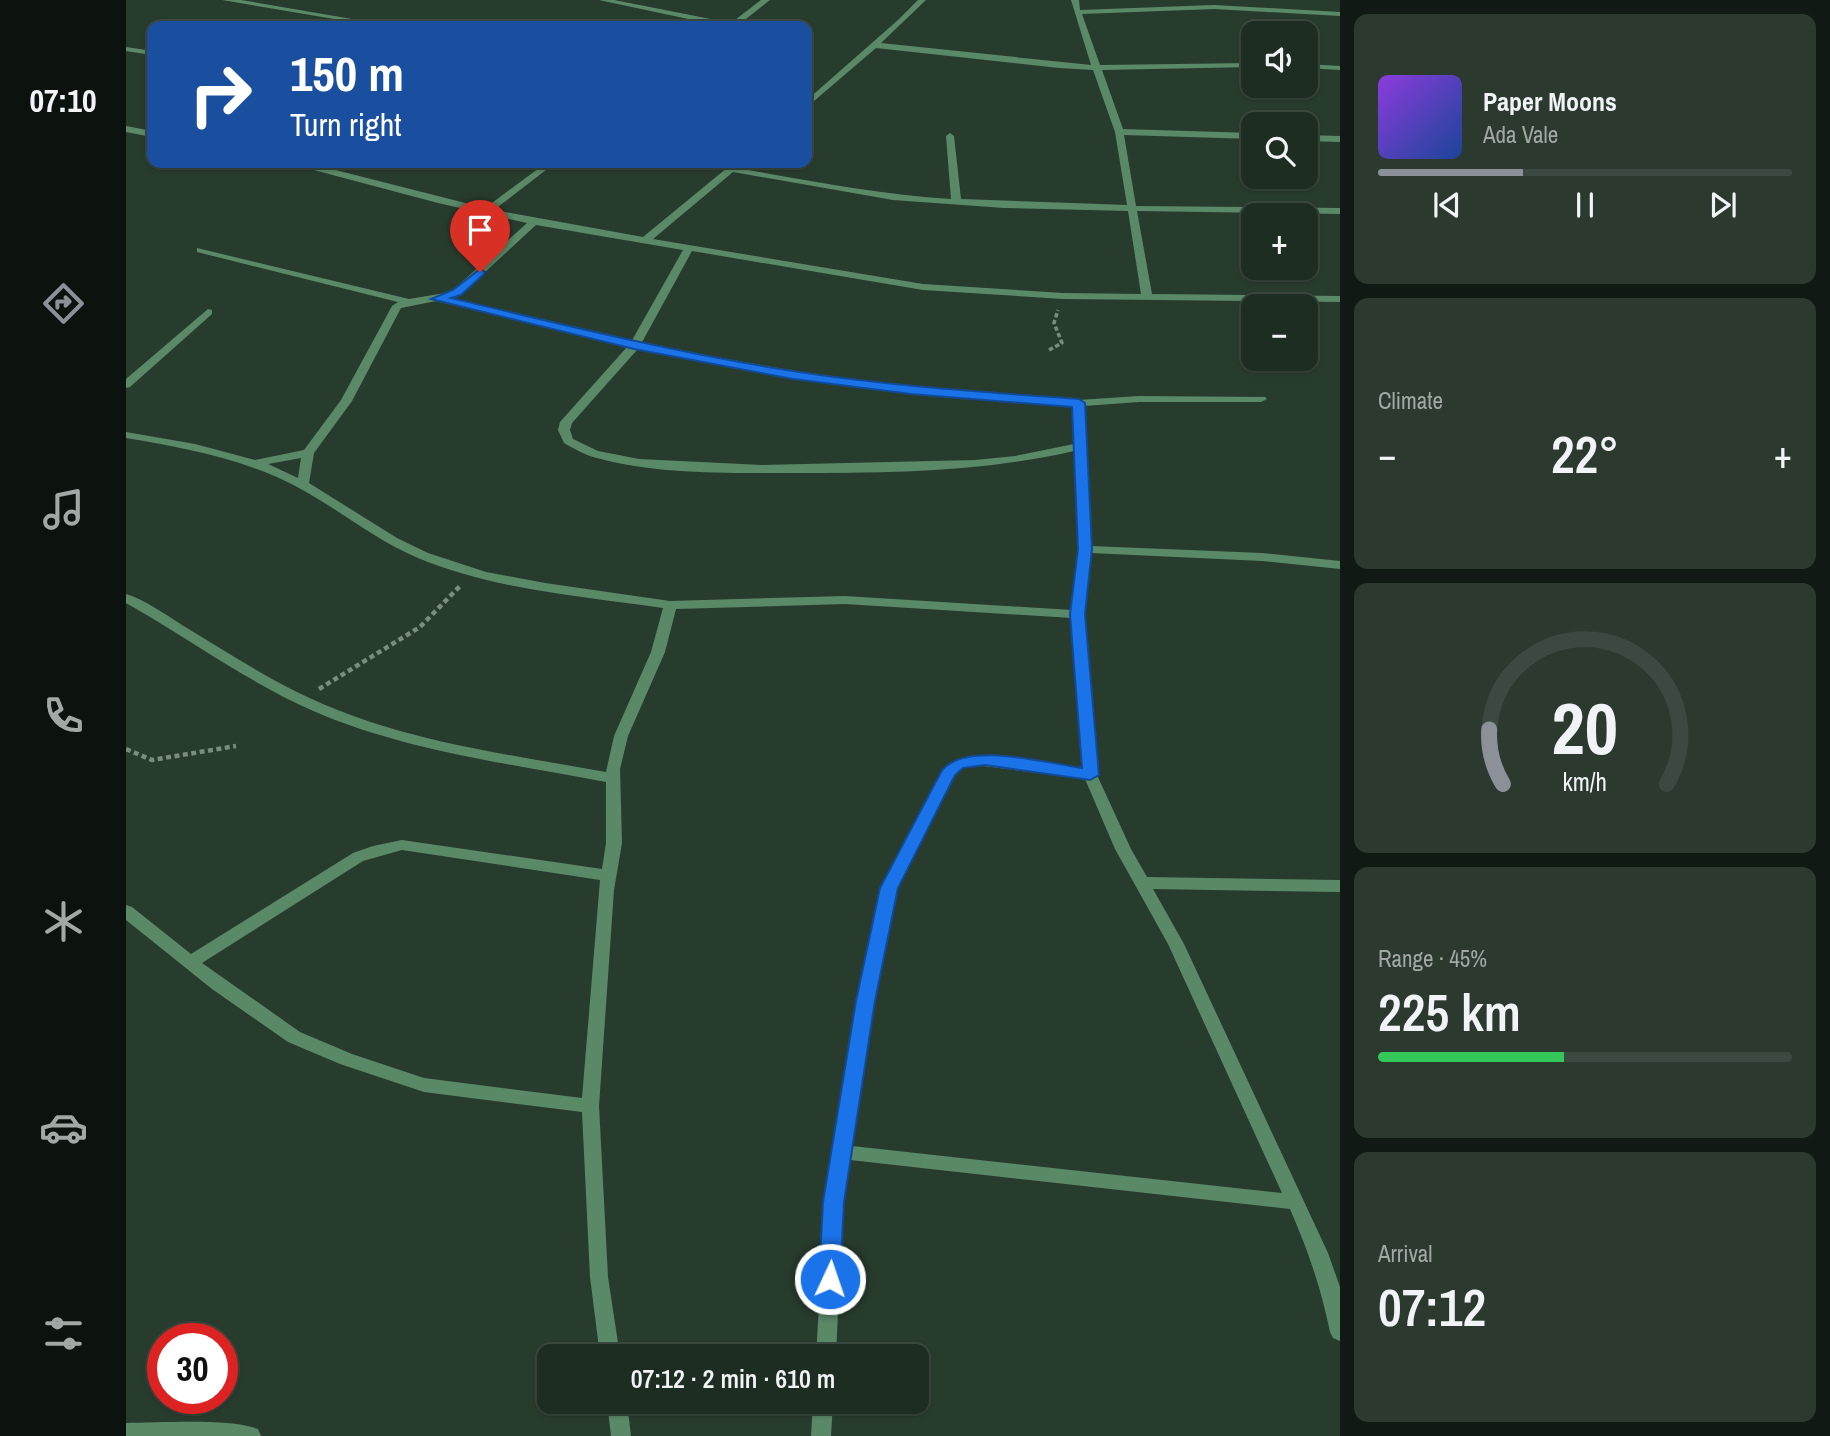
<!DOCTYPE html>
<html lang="en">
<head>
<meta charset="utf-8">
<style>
	:root { --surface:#1e2d22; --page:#2b392f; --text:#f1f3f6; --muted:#a1a8a5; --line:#3c4940; --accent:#8c9099 }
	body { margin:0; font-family:"Archivo Narrow",sans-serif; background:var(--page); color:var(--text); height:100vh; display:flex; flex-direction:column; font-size:26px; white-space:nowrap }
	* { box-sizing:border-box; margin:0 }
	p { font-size:23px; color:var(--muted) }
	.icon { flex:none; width:38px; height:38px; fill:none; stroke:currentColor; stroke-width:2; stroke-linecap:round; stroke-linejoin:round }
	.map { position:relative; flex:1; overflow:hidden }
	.drawer { display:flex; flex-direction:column; gap:14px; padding:14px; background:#101913; width:490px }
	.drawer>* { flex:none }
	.banner { position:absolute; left:21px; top:21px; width:665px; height:147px; border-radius:14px; box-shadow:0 2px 5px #0004,0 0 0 2px var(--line); background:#1a4fa0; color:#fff; overflow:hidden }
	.tools { position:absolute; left:1115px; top:21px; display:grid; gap:14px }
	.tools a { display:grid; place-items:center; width:77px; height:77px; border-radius:14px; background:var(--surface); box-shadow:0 2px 5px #0004,0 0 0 2px var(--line); font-size:35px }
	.speed { position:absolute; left:21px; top:1323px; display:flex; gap:14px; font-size:35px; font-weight:700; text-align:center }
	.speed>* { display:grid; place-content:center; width:91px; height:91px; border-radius:50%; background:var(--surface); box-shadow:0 2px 5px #0004,0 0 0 2px var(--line); line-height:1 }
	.speed .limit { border:10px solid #d22; background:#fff; color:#111 }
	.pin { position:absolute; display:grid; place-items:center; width:60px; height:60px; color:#fff; margin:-72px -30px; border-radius:50% 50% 50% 0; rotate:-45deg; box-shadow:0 0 7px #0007 }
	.pin .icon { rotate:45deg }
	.me { position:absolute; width:77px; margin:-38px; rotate:3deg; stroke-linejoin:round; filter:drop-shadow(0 0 5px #0008) }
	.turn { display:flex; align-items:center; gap:24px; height:147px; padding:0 28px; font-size:32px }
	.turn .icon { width:91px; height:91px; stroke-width:2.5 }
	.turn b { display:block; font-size:49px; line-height:60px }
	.big { font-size:52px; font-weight:600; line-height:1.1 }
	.drawer .card { flex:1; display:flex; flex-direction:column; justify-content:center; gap:10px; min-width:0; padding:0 24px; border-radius:14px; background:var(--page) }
	.drawer .dial { align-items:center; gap:0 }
	.dial svg { height:182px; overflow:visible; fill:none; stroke:var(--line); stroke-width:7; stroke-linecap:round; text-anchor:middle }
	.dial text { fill:var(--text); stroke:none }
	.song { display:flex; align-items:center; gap:21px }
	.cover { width:84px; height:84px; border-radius:10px; background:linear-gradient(135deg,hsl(270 70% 55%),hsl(220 70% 35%)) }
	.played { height:7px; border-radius:4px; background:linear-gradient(90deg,var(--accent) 35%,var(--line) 35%) }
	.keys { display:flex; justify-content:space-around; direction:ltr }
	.heat { display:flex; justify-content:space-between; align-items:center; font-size:38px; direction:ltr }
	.charge { height:10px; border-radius:5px; background:linear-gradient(90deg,#34c759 45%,var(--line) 0) }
	.trip { position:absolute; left:411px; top:1344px; width:392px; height:70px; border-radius:14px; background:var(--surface); box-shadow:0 2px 5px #0004,0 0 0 2px var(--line); font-weight:600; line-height:70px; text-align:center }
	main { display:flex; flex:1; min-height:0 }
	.tab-bar { display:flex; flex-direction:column; width:126px; justify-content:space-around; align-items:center; background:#0c120e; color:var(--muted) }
	.tab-bar .icon { width:49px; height:49px }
	.tab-bar .on { color:var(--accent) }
	.tab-bar b { font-size:32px; color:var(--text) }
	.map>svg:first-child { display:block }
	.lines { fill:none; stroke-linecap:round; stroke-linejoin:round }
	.path-far1 { stroke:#7a8b7f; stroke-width:3.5; stroke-dasharray:4.5 2.5; stroke-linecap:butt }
	.path { stroke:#7a8b7f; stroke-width:4.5; stroke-dasharray:5 3.5; stroke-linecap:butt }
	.street { fill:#5a8968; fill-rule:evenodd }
	.route { fill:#1a73e8; stroke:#114b97; stroke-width:2 }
</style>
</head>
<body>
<main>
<nav class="tab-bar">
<b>07:10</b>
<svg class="icon on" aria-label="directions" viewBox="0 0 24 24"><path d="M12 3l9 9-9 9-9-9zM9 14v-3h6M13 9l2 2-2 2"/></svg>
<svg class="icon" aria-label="music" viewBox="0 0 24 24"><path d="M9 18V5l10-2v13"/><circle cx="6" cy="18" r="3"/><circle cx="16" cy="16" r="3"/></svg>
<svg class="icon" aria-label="phone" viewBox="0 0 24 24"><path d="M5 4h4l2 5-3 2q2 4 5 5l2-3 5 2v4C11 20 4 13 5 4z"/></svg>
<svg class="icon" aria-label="climate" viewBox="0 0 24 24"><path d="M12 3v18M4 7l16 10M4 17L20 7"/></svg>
<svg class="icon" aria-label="car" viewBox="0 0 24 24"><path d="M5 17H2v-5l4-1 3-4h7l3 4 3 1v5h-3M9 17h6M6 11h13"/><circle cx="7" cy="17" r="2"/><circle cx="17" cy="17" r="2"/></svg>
<svg class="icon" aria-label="filters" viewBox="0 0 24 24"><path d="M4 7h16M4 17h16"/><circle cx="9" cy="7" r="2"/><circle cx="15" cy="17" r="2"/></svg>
</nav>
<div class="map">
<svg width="1214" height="1436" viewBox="0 0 1214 1436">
	<rect width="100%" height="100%" fill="#283c2e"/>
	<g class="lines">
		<path class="path-far1" d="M923,350L936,343L928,323L932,310"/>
		<path class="path" d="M193,689L294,627L335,585
			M0,749L26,760L110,746"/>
		<path class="street" d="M96,0H115L267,26H250Z
			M473,0H488L605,23L635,0H644L611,26H595Z
			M792,0H800L755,43L965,65L945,0H953L954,10L1088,5L1214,12V16L1088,9L956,14L974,65L1127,63V67L976,70L997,129L1127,133V139L998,135L1010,206L1214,208V214L1011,211L1026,294L1214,296V302L937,299L797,290L566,251L515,344L726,381L952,400L1013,396L1139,397L1141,399L1135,402H1013L958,406L965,546L1136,553L1214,561V569L1136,561L965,553L959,614L971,775L1005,849L1021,877L1214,880V892L1027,889L1058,944L1202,1253L1214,1287V1341L1207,1338L1204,1332C1195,1288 1182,1250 1164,1209L724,1160L717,1202L710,1356H690L699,1202L732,1001L755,888L816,772L827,761L850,755L956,769L946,618L719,604L550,609L539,652L502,736L494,769L496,843L488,890L473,1106L482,1277L494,1356H474L464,1277L456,1112L298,1092L214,1064L162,1042L86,989L0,920V905L6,907L65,954L227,853L247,846L276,840L476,869L480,843V782C381,763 278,751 185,710C120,681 62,638 0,603V594C19,600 39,614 56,625C94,648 131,672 171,692C267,740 375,753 480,772L488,736L525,652L537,608C455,596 369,590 292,558C249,540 214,510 173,488C119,459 60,448 0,438V432L69,444L129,460L178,450L215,400L266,306L272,302L71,252V248L283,299L325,292L401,223L312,203L169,165L168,163H182L359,208L420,163H429L368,210L517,237L607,163H615L612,168C683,181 753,194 825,199L820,136L824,133L828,136L835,199L1001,205L989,132L967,70L933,68L750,48L681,107V100L772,20ZM607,172L767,200L878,208L1002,211L1015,294L937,293L797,284L527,239ZM410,225L557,250L505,342L326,298L332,297ZM310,301L501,347L434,422L432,430L438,443C447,448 457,454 467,457C531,475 602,473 668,473C762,473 856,472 948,451L953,549L946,610L719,596L544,601L419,583L360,572L302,553L271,538L183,483L188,453L226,401L275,308ZM511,350L726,387L947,406L948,444L889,456L849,460L636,465L513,459L472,451L447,439L444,430L446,423ZM175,458L172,478L142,464ZM850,765L959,779L989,849L1042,944L1156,1193L726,1146L748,1001L771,888L829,775L837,768ZM276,850L474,880L456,1098L298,1078L226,1054L174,1032L76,963L237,861Z
			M0,47L26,51V55L0,51Z
			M1180,64L1214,66V70L1180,68Z
			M0,126L26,131V137L0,132Z
			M1180,135L1214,136V142L1180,141Z
			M82,309L86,310V314L4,387L0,388V379Z
			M481,1402H501L505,1436H485Z
			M687,1402H707L705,1436H685Z
			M0,1423C34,1423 103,1418 132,1429L135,1436H0Z"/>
	</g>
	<path class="route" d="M354,269L359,272L358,274L335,295L325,298C438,325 552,353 667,371C762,386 857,392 953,399L959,403L966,549L959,614L973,775L964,780L859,765L837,768L829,775L772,888L749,1001L718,1202L714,1279L711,1286L704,1289L696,1286L693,1279L697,1202L730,1001L754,888L815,772C836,740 922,763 956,768L944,614L952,549L946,407L785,394L667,379L508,349L305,299L327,290Z"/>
</svg>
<div class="tools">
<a><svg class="icon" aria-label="sound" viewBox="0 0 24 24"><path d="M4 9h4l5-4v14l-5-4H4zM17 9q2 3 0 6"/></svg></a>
<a><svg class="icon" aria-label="search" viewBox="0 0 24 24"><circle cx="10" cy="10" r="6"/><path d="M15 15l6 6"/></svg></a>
<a>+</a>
<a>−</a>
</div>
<div class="speed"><div class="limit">30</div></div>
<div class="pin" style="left:354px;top:272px;background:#d93025"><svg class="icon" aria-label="arrive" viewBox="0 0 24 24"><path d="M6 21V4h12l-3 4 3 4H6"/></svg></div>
<svg class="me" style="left:704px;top:1279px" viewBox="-20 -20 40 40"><circle r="17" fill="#1a73e8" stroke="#fff" stroke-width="3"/><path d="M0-11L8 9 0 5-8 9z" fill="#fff"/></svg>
<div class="trip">07:12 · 2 min · 610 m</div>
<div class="banner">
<div class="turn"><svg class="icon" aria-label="right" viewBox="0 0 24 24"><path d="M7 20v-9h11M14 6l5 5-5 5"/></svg><div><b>150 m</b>Turn right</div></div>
</div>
</div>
<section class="drawer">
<div class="card">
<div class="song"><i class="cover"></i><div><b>Paper Moons</b><p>Ada Vale</p></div></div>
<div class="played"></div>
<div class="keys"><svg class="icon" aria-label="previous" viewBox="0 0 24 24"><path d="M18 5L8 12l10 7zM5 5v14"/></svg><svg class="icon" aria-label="pause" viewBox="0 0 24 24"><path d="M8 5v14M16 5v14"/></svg><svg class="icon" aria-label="next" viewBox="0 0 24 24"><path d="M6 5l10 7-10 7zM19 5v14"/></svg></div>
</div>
<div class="card"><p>Climate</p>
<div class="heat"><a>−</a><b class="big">22°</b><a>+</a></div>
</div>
<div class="card dial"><svg viewBox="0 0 100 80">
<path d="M14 69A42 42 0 1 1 86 69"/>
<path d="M14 69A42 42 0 0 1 8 45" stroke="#8c9099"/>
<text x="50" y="56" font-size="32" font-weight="700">20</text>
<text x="50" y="72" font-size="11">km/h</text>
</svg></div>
<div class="card"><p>Range · 45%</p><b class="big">225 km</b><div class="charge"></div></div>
<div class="card"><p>Arrival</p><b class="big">07:12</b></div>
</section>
</main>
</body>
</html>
